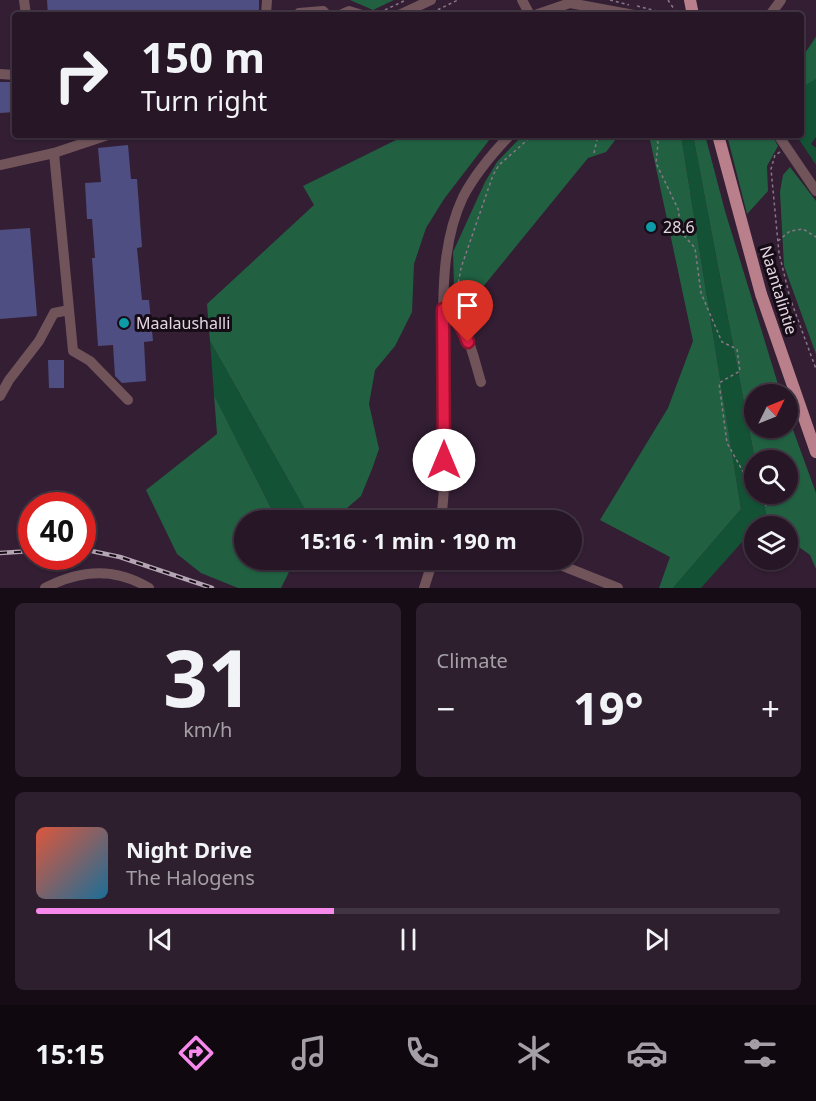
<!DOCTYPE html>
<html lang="en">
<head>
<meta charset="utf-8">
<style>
	:root { --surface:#261626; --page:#2e1f2e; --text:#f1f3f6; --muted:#a49fa7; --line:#423543; --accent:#f788ec }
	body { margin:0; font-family:"Noto Sans",sans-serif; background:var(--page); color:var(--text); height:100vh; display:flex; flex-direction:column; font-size:22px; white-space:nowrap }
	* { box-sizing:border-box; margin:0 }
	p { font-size:20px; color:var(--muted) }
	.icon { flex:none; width:33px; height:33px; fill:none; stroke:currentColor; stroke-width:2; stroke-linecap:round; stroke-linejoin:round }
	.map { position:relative; height:588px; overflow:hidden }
	.side { display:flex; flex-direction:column; gap:15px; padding:15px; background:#150c15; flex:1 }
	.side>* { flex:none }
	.top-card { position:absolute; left:12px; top:12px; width:792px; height:126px; border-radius:6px; box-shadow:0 2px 4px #0004,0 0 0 2px var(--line); background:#261626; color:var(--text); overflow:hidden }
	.needle { width:39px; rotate:47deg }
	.controls { position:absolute; left:744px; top:384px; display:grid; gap:12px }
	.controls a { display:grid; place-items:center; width:54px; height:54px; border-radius:50%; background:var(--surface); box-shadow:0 2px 4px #0004,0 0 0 2px var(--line); font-size:30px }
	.speed { position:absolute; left:18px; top:492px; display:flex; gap:12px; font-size:30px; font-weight:700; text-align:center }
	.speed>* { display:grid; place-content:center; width:78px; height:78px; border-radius:50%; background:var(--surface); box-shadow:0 2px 4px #0004,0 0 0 2px var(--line); line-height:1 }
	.speed .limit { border:9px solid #d22; background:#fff; color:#111 }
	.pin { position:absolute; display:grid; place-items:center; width:51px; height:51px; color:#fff; margin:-62px -26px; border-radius:50% 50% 50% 0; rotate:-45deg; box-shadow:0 0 6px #0007 }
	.pin .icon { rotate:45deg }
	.me { position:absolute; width:66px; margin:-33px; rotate:0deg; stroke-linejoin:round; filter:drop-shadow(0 0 4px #0008) }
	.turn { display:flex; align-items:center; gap:21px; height:126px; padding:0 30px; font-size:27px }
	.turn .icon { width:78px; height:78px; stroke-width:2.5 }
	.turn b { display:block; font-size:42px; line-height:51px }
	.big { font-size:45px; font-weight:700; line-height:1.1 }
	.side .tile { flex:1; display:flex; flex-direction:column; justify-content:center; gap:9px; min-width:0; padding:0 21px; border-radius:9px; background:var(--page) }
	.side .dial { align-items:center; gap:0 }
	.dial b { font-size:78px; line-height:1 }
	.song { display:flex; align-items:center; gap:18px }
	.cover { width:72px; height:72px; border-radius:9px; background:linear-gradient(135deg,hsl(10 70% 55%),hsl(200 70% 35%)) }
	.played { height:6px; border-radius:3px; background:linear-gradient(90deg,var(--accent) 40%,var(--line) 40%) }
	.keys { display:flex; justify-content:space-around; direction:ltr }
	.heat { display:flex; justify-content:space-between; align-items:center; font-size:33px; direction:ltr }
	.side .tiles { flex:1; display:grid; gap:15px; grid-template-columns:1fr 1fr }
	.tile:last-child { grid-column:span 2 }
	.trip { position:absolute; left:234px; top:510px; width:348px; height:60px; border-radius:30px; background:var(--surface); box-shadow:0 2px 4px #0004,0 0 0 2px var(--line); font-weight:700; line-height:60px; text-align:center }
	.tabs { display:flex; height:96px; justify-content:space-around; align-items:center; background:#0f090f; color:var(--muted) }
	.tabs .icon { width:42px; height:42px }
	.tabs .current { color:var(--accent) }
	.tabs b { font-size:27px; color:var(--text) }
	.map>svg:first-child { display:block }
	.green { fill:#145235 }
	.forest { fill:#216142 }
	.building { fill:#4f4e82 }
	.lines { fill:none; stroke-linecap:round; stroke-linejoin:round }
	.path { stroke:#897788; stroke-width:1.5; stroke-dasharray:3 3; stroke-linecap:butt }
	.minor { stroke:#70545a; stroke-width:10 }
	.major { stroke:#b9808c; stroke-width:12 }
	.rail-casing { stroke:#b5a5b4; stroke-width:4.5 }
	.rail { stroke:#150c15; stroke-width:2; stroke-dasharray:7; stroke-linecap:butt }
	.route-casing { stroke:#92132f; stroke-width:15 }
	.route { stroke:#e11d48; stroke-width:10 }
	.culture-dot { fill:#0f9aa8; stroke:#150c15; stroke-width:2 }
	.labels { text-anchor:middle; stroke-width:6; stroke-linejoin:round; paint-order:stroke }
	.poi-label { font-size:16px; fill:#e3d5e2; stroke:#150c15; text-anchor:start }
	.street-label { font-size:16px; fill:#e3d5e2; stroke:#150c15 }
</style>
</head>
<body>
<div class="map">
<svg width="816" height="588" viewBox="0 0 816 588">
	<rect width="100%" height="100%" fill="#331e33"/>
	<path class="green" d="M816,36V137L811,144L816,148V165L796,135H801V59Z
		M681,135H693L755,460L754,494H762L766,515L701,588H673L741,509Z
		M210,341L311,520H277L214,395Z"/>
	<path class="forest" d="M350,0H394L373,10Z
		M816,38V79L805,85L801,91V59Z
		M406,135H493L444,199L426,228L414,264L412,312L395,346L375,370L369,404L379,449L372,469L361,496L333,520H311L210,341L207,304L314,205L303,186Z
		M523,135H619L606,152L588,158L469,304L454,286L453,252L485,182L497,162Z
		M649,135H681L741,509L673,588H659L670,557L600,520L668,408L693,341Z
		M693,135H705L725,211L781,394H754V428H788V416L816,493V569L810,555L788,539V526H770L761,520L766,514L762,494H788V460H755Z
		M727,135H772L778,146L767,166L768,191L747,214Z
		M790,167L816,201V354L784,266L780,192L783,175Z
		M214,395L277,520H244V560H295L281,588H238L201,573L177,554L146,490L217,434Z"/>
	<path class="building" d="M47,0H259V15H48Z
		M0,82H15V112L0,113Z
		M128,145L131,179H137L142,247L137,248L142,300H149L153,341L144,342L146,381L122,383L115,376L113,345L98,346L92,258H95L92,219H87L85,183L101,182L98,148Z
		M30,228L37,316L0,319V230Z
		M48,360H64V388H49Z"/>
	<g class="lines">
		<path class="path" d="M610,0L629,5
			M668,0L678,15
			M637,6L673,15
			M374,15L406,0
			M427,15L458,0
			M656,135L658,143L656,163L679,211V230L695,248L701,293L722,342L737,349L740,371L719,383L727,443L754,491
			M116,138L127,135
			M780,152L775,155L771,169L779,253L790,298L816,369
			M594,153L598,135
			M778,241L790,231L803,229L816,237
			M454,306L461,268L493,175L499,165L533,135
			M757,494L767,507"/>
		<path class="minor" d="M24,0L26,15
			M522,0L530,15
			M299,13L323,11L327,15
			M266,15L267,0
			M340,15L349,11L362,15
			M399,15L431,0
			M535,15L570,3L634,15
			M770,15L781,0
			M0,74L15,75
			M778,135L816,191
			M54,153L73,351L90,361L128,400
			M0,165L54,153L108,135
			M443,309C468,321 473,357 481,382
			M0,396L9,380L39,341L54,313L69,310
			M441,516L453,520
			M441,520C449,459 443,394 443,332C443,286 443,240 463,197C475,174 492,154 510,135
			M548,560L618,588
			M45,588C79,570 115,567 149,588
			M424,588L433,560"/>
		<path class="major" d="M690,0L693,15
			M718,135L761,294L816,452"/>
		<defs>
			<path id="rail" d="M82,549L120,557L212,588
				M0,553L32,551"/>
		</defs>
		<use href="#rail" class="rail-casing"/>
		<use href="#rail" class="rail"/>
	</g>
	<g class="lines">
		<defs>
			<path id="route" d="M444,460L443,309C458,317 462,327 468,342"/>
		</defs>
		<use href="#route" class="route-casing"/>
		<use href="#route" class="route"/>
	</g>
	<g class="culture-dot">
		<circle cx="651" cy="227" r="6"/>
		<circle cx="124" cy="323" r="6"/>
	</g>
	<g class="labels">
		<g class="poi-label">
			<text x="663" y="233">28.6</text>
			<text x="136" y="329">Maalaushalli</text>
		</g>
		<g class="street-label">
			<text transform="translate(779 290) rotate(73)" y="6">Naantalintie</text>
		</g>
	</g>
</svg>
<div class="controls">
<a><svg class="needle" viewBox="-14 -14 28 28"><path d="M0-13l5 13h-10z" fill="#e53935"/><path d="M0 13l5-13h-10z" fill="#a49fa7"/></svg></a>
<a><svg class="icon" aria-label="search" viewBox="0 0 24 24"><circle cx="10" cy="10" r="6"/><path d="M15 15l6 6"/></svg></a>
<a><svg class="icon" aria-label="layers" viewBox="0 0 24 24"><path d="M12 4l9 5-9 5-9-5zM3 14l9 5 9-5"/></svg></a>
</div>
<div class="speed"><div class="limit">40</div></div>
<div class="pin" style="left:468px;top:342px;background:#d93025"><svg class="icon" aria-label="arrive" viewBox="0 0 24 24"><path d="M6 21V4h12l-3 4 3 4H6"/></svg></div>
<svg class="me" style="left:444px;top:460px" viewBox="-20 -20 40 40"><circle r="19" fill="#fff"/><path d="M0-13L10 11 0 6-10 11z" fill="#e11d48"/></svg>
<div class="trip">15:16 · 1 min · 190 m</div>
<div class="top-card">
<div class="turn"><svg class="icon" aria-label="right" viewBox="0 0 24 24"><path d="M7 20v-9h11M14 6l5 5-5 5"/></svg><div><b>150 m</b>Turn right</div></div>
</div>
</div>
<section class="side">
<div class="tiles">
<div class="tile dial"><b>31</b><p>km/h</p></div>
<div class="tile"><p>Climate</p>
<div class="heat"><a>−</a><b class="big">19°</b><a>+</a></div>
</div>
<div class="tile">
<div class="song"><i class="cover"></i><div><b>Night Drive</b><p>The Halogens</p></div></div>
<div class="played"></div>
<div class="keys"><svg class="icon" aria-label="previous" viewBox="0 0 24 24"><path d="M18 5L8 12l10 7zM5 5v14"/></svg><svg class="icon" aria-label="pause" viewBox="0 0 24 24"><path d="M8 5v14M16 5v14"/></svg><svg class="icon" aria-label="next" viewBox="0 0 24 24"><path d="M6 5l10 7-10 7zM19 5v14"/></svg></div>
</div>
</div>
</section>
<nav class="tabs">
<b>15:15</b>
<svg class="icon current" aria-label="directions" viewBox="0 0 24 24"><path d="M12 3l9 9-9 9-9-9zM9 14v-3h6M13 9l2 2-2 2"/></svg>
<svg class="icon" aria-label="music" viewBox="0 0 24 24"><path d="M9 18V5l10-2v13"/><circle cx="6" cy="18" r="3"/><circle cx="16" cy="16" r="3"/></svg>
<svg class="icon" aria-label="phone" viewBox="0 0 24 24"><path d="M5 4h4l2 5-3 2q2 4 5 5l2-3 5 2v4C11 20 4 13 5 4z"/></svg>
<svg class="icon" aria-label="climate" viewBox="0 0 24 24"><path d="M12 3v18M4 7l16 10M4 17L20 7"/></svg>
<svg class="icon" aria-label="car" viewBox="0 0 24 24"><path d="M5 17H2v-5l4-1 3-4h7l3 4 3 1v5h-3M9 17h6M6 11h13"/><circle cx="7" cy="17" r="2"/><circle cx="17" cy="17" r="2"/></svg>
<svg class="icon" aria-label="filters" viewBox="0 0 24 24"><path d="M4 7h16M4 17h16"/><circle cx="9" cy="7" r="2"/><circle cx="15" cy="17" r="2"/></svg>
</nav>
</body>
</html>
